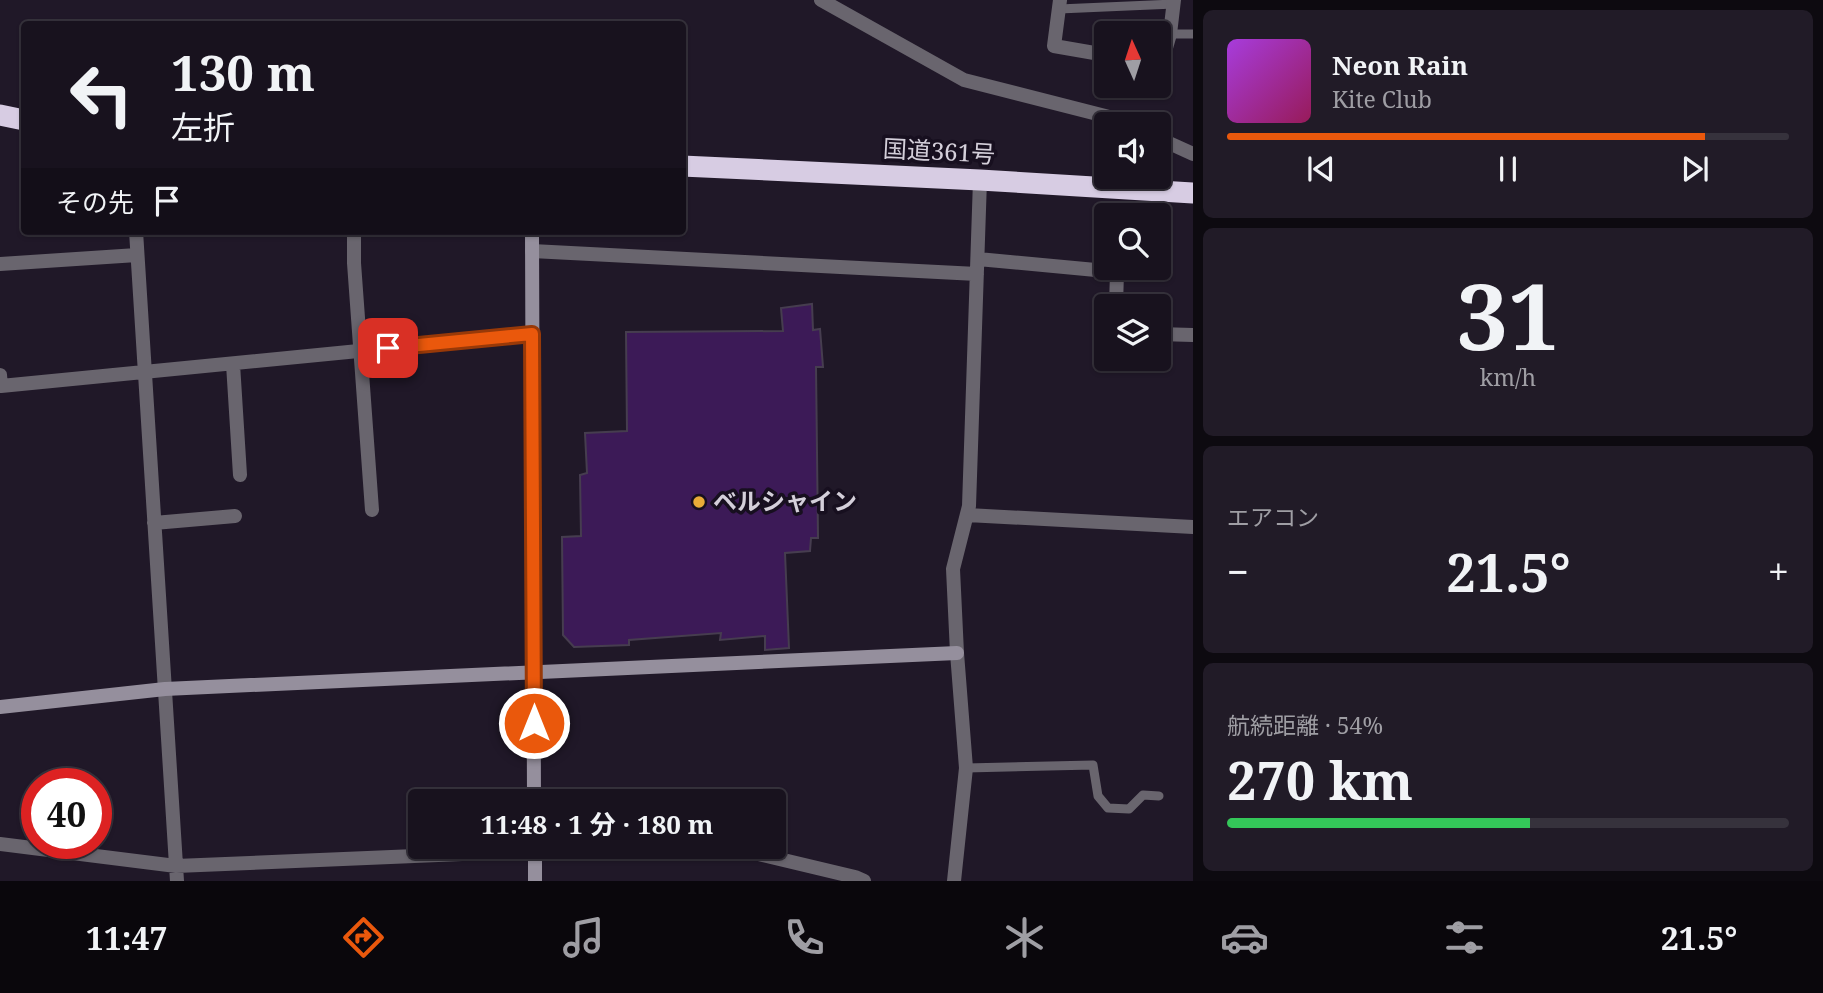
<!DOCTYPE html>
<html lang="ja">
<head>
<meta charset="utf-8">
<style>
	:root { --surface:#18121e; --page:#211b27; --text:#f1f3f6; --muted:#9f9ea4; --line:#36323c; --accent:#ea580c }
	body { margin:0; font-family:"Noto Serif","Noto Sans JP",serif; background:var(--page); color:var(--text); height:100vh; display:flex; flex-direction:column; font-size:26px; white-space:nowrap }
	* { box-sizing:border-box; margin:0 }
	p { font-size:23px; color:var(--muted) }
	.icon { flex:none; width:38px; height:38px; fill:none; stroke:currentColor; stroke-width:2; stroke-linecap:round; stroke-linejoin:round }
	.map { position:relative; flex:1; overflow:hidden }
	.drawer { display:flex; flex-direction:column; gap:10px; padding:10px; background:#0d0a10; width:630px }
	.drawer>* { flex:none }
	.hud { position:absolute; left:21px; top:21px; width:665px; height:214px; border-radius:7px; box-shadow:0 2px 5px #0004,0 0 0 2px var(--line); background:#18121e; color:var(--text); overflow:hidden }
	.needle { width:46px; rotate:357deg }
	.tools { position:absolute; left:1094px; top:21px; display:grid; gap:14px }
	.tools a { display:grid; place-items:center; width:77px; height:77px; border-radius:7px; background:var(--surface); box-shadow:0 2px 5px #0004,0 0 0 2px var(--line); font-size:35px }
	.speed { position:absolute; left:21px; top:768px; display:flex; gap:14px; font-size:35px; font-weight:700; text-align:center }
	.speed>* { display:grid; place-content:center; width:91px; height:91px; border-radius:50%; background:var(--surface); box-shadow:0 2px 5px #0004,0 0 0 2px var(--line); line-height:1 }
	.speed .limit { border:10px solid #d22; background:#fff; color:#111 }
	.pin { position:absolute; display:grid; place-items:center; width:60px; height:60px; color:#fff; margin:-30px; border-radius:14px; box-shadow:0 4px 10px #0006 }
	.me { position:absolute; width:77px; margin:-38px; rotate:0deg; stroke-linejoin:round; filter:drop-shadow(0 0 5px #0008) }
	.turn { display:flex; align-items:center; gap:24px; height:147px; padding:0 35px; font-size:32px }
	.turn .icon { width:91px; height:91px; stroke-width:2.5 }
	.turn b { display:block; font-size:49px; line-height:60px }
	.then { display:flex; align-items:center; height:66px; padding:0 35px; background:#0003; gap:14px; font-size:26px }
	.big { font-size:52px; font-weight:700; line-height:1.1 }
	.drawer .card { flex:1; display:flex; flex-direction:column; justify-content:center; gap:10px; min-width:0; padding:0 24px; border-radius:10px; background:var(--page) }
	.drawer .dial { align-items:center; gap:0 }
	.dial b { font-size:91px; line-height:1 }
	.song { display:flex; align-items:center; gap:21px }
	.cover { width:84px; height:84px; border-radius:10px; background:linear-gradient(135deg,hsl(280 70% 55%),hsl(330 70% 35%)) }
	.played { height:7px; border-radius:4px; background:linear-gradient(90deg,var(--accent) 85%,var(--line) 85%) }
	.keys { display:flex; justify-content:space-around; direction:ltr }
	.heat { display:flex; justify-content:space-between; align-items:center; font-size:38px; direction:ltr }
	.charge { height:10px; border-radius:5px; background:linear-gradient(90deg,#34c759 54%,var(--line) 0) }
	.trip { position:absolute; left:408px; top:789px; width:378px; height:70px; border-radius:7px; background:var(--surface); box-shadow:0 2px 5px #0004,0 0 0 2px var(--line); font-weight:700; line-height:70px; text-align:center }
	.tabs { display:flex; height:112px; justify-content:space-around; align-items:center; background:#0a070c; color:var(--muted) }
	.tabs .icon { width:49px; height:49px }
	.tabs .selected { color:var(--accent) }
	.tabs b { font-size:32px; color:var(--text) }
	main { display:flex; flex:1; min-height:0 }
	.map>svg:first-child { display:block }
	.building { fill:#3c1a57; stroke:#463d4f; stroke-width:2 }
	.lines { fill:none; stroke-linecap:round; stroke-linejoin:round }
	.lane { stroke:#69656e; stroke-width:9 }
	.street { stroke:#69656e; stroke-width:14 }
	.secondary { stroke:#958f9d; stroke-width:14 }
	.highway { stroke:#d7cce3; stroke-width:21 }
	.route-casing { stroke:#983908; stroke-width:18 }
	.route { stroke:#ea580c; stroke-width:12 }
	.poi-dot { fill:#e9ab38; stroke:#170f1f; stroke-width:2.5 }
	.labels { text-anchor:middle; stroke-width:7; stroke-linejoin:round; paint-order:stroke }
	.street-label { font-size:24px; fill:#d4cfda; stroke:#170f1f }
	.poi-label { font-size:24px; font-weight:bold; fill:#d4cfda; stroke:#170f1f; text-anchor:start }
</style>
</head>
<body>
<main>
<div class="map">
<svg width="1193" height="881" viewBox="0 0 1193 881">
	<rect width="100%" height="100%" fill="#201828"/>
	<path class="building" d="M812,304L813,330L820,329L823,367H816L818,538H811L810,551L785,553L789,648L765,650V636L720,640L721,633L629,640V645L574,647L563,635L562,537L581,536L580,475L587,473L585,433L627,431L626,332L783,331L781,308Z"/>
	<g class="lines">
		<path class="lane" d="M1059,9L1174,4
			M1170,34H1193
			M966,768L1093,765L1098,796L1108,808L1129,809L1143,795L1159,796"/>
		<path class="street" d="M821,0L964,80L1117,119L1128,124
			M1060,0L1054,46L1106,55
			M1158,65H1161L1170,34L1174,0
			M1158,138L1193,154
			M136,231L177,881
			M354,231V263L372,510
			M532,251L977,274
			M978,259L1117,272L1116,306
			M0,264L137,255
			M1158,334L1193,335
			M233,364L240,475
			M0,375L1,386L532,334
			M967,515L1193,527
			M154,523L235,516
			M0,844L176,866L535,851L598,847
			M729,847L855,877L864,881
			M954,881L966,768L957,653L953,569L969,506L980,180"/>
		<path class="secondary" d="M532,231L534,802
			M0,707L165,689L957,653
			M535,881V847"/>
		<path class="highway" d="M0,115L24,120
			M682,166L980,180L1193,193"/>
	</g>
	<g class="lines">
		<defs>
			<path id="route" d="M388,348L532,334L534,723"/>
		</defs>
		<use href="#route" class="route-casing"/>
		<use href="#route" class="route"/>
	</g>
	<circle class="poi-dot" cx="699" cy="502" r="7"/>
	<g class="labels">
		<g class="street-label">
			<text transform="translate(939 152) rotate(3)" y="8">国道361号</text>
		</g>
		<g class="poi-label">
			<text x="713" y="510">ベルシャイン</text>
		</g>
	</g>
</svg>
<div class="tools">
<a><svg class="needle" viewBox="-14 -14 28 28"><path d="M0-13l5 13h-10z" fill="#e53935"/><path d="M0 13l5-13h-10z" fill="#9f9ea4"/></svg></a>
<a><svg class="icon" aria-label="sound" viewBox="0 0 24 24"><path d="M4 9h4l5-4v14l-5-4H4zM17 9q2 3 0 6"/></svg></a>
<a><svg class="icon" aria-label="search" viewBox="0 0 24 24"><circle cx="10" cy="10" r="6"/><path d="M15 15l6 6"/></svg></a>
<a><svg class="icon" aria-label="layers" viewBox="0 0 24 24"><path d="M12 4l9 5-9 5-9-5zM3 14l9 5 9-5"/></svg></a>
</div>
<div class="speed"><div class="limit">40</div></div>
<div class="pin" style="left:388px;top:348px;background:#d93025"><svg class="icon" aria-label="arrive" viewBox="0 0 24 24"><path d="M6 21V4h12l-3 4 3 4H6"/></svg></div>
<svg class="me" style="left:534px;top:723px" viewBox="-20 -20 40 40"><circle r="17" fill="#ea580c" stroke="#fff" stroke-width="3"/><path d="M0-11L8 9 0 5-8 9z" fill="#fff"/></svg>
<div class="trip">11:48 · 1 分 · 180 m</div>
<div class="hud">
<div class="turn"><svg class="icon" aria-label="left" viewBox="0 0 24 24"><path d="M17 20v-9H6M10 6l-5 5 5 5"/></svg><div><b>130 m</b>左折</div></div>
<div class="then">その先<svg class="icon" aria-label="arrive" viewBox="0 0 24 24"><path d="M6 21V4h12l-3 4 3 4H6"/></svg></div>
</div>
</div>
<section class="drawer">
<div class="card">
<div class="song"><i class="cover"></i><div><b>Neon Rain</b><p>Kite Club</p></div></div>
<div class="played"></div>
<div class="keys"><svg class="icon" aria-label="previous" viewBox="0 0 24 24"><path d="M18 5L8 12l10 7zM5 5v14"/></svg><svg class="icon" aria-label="pause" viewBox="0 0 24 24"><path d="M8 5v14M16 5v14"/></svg><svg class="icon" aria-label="next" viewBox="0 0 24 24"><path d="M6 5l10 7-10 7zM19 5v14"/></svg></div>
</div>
<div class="card dial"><b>31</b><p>km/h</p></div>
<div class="card"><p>エアコン</p>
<div class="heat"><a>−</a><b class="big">21.5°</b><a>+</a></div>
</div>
<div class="card"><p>航続距離 · 54%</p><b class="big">270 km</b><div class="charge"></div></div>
</section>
</main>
<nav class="tabs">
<b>11:47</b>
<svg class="icon selected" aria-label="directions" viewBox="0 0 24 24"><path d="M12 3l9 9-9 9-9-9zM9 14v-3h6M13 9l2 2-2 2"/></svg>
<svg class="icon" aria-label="music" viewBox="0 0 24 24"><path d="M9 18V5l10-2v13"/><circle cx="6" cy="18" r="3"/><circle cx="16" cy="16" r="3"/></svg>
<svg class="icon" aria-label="phone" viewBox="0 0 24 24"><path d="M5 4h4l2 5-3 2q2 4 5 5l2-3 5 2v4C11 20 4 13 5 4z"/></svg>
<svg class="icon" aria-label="climate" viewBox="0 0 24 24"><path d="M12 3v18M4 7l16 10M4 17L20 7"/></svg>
<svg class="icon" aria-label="car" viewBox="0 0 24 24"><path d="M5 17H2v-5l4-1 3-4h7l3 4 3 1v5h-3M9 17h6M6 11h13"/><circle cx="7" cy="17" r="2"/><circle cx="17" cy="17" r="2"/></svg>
<svg class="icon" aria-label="filters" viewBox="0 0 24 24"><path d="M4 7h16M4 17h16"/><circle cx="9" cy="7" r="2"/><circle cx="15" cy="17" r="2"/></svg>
<b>21.5°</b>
</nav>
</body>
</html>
